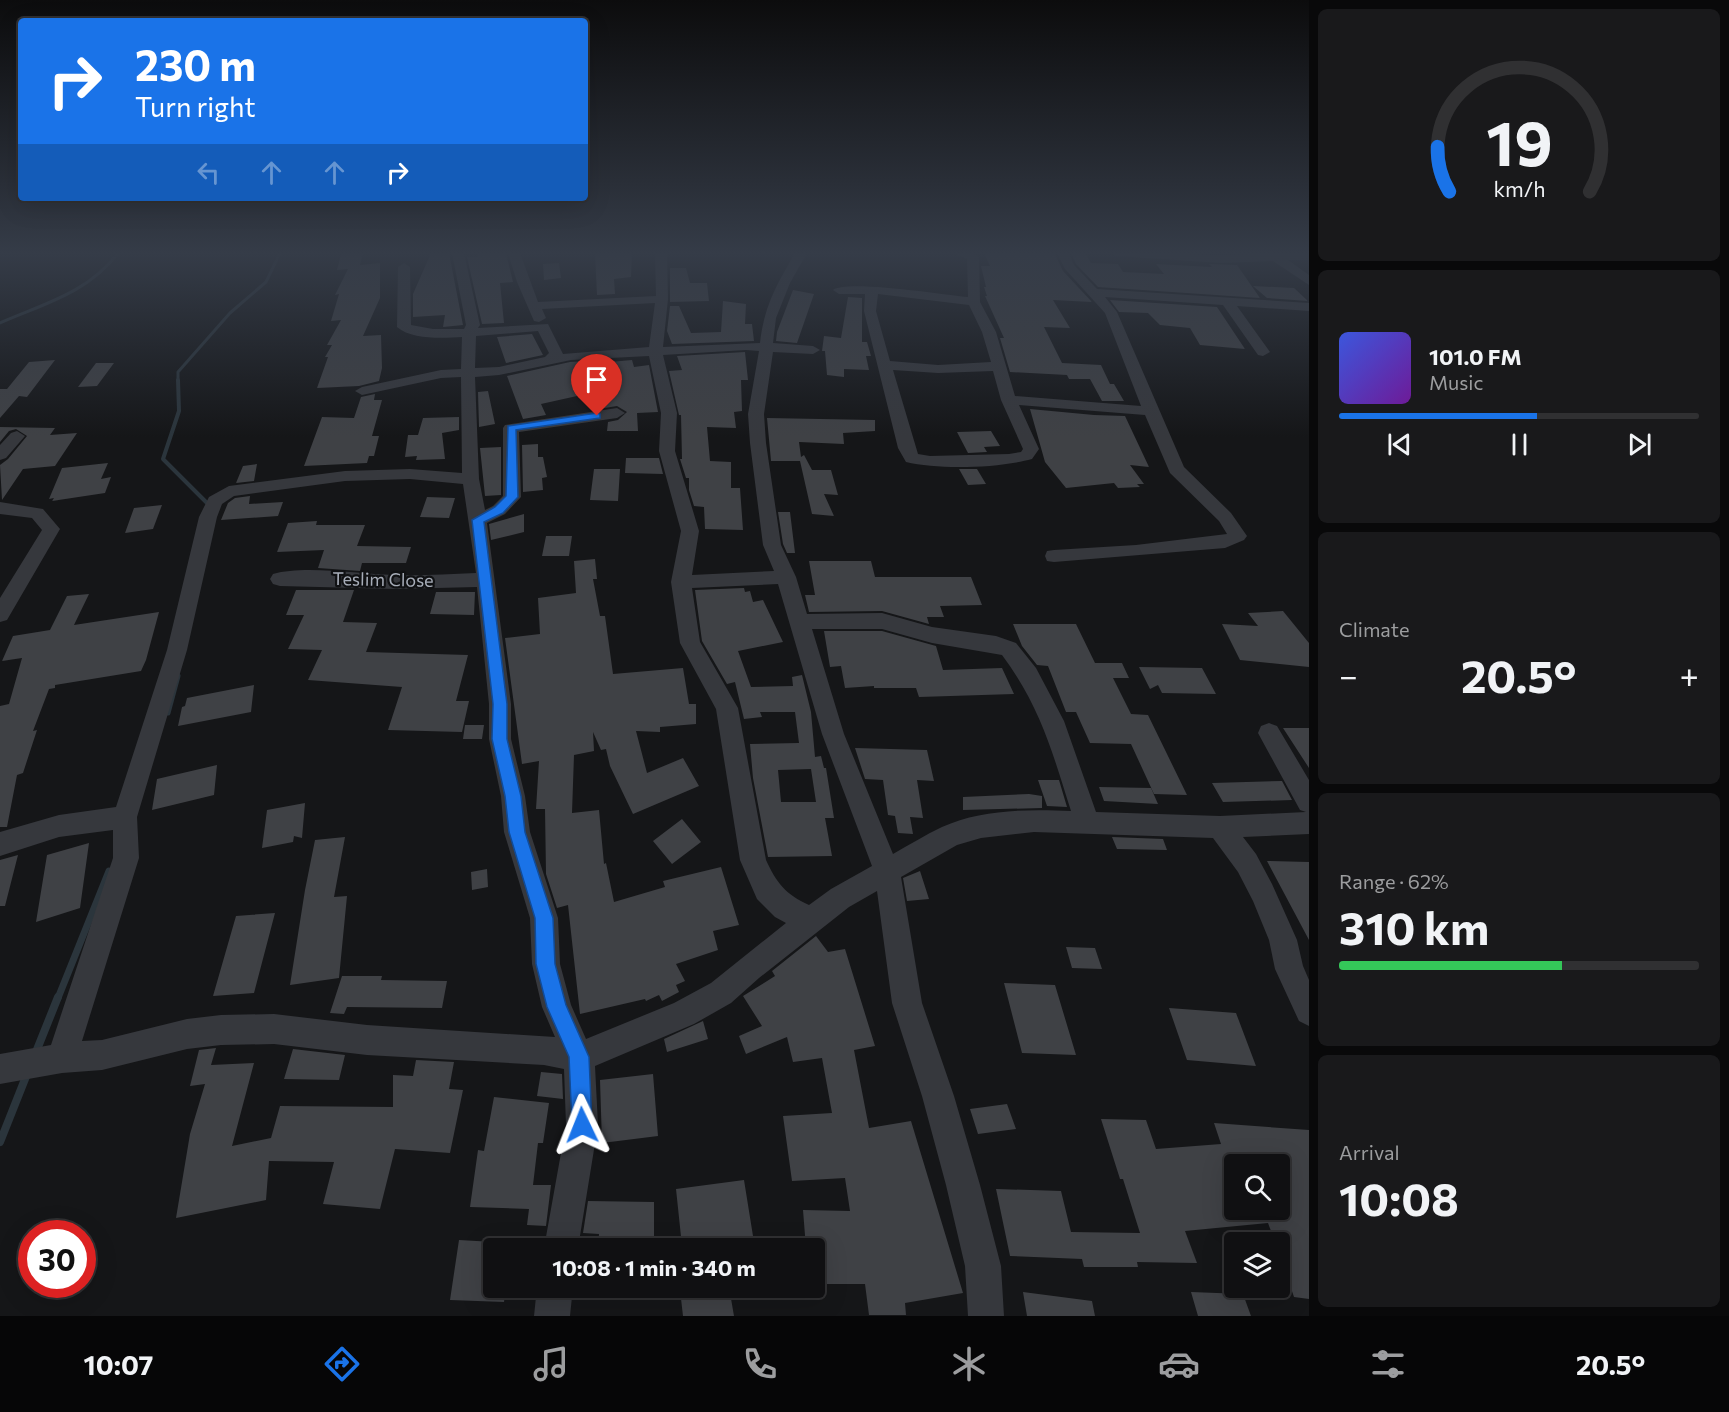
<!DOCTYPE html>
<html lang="en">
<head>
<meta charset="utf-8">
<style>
	:root { --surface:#101012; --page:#19191b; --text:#f1f3f6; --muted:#9c9d9f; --line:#303032; --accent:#1a73e8 }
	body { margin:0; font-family:Commissioner,sans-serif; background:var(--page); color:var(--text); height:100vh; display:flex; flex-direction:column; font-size:22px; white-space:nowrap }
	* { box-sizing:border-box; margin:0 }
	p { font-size:20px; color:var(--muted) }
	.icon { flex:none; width:33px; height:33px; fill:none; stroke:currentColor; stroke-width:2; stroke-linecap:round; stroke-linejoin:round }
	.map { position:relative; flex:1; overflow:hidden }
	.panel { display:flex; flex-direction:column; gap:9px; padding:9px; background:#09090a; width:420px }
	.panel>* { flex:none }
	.top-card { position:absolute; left:18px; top:18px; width:570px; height:183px; border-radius:6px; box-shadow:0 6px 24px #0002,0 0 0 2px var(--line); background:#1a73e8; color:#fff; overflow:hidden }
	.tools { position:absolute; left:1224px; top:1154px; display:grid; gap:12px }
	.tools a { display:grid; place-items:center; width:66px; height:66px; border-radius:6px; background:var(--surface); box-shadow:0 6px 24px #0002,0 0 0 2px var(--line); font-size:30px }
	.speed { position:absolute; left:18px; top:1220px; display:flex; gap:12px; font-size:30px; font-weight:700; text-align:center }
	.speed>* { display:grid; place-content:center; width:78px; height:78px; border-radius:50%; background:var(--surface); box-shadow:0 6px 24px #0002,0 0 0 2px var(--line); line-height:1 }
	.speed .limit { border:9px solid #d22; background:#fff; color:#111 }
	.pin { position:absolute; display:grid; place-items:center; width:51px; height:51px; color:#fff; margin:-62px -26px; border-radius:50% 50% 50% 0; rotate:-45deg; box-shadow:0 0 6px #0007 }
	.pin .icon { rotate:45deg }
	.me { position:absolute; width:66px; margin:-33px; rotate:358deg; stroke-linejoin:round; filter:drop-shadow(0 0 4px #0008) }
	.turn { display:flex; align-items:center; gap:21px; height:126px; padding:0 18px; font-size:27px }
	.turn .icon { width:78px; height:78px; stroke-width:2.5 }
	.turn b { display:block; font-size:42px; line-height:51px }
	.lanes { display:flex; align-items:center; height:57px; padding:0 18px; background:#0003; justify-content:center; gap:30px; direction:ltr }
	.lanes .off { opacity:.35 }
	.big { font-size:45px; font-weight:700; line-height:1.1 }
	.panel .widget { flex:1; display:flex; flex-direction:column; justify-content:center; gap:9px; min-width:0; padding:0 21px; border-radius:9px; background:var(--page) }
	.panel .dial { align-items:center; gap:0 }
	.dial svg { height:156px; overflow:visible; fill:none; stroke:var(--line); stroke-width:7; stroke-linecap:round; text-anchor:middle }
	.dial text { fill:var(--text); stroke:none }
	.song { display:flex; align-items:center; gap:18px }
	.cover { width:72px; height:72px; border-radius:9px; background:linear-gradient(135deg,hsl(230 70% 55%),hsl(280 70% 35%)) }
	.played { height:6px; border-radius:3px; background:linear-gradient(90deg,var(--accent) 55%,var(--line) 55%) }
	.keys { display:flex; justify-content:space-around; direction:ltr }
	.heat { display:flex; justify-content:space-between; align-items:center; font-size:33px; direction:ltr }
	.charge { height:9px; border-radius:4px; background:linear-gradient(90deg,#34c759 62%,var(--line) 0) }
	.trip { position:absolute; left:483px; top:1238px; width:342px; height:60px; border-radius:6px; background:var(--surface); box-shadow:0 6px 24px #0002,0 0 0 2px var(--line); font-weight:700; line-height:60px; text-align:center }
	.dock { display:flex; height:96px; justify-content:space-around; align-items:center; background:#060607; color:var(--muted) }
	.dock .icon { width:42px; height:42px }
	.dock .on { color:var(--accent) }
	.dock b { font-size:27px; color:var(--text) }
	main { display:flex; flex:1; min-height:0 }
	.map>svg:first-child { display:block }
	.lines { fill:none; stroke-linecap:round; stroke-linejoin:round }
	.stream-far4 { stroke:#2b353c; stroke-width:3 }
	.stream-far3 { stroke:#2b353c; stroke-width:4 }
	.stream-far2 { stroke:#2b353c; stroke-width:5 }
	.stream-far1 { stroke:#2b353c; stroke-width:7 }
	.stream { stroke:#2b353c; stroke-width:8 }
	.building { fill:#3f4145; fill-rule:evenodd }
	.street { fill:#36383d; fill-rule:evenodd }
	.route { fill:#1a73e8; stroke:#114b97; stroke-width:1.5 }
	.labels { text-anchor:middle; stroke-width:4.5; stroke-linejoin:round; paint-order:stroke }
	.street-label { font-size:18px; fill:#a7adb8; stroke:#101113 }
</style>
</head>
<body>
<main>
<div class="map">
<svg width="1309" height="1316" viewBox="0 0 1309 1316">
	<rect width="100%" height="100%" fill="#151618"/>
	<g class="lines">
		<path class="stream-far4" d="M0,323C43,304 88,293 118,253
			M178,381V372L230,313L266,282L280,253"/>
		<path class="stream-far3" d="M178,380L179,411L163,459L210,506"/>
		<path class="stream-far2" d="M168,713L178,676"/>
		<path class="stream-far1" d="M58,998L109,871"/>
		<path class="stream" d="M36,1052L58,997
			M0,1142L27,1074"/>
	</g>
	<path class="building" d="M363,253L360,265L380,263V298L363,336L381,335L382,368L379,381L359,386L317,388L328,357H325L332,345H327L341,320L331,321L339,294L335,295L348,269L337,270L341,254Z
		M431,253H449L463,325L443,327L445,315L413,317V294Z
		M478,253H506L513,282L500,283L504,323L482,324L467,257H478Z
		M595,253H632L631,277L614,279L615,294L597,295Z
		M984,253L1055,254L1063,271L1092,302L1053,300L1070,328L1044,327L1062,363L1101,365L1110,384H1114L1124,401H1102L1090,379H1069L1067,375L1010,372L1000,338H1004L985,296H987L984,287H986L981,266H990Z
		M1071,253H1085L1091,263L1118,264L1123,272L1164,274L1156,264L1212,267L1209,264L1237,265L1260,298L1098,287L1076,264Z
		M559,263L561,278L544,280L543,264Z
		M670,268H686L690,283H707L709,301L670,302Z
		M1253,286L1294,288L1308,301L1267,298Z
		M793,290L814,294L797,343L776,341L777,332Z
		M848,297L862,298V342H867L871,356H866L869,370L844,369V377L827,375L825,351H822L824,336L841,338Z
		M1110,300L1217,307L1245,349L1200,345L1190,328L1160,325L1148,313L1119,312Z
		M723,301L746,304L745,324H752L754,341L672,344L667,331L670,306H679L691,333L721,332Z
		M532,334L543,355L506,363L497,337Z
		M745,352L748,380H741L742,411L734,412L736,428L707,427L710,461L731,462V488H740L743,530L705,529L704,507L694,506L689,490V478H686L680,459H682L681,415H679L669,371L682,370L677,356Z
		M55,360L27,397L19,396L0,418V389H7L29,362Z
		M632,360L634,367L649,365L658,412L637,413L638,431H607L608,422L618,420L627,412L617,406L592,410L591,403H587L586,394L541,404L546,415L523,419L507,376L570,362L588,361V364Z
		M96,363H114L97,386L78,387Z
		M488,391L495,424L479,427L478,392Z
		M375,394L374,400H382L372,436H379L374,456H369L367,463L304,466L322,417L354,418L361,397Z
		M1030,409L1094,415L1125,416L1149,467L1130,465L1144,484H1137L1140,487L1118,488L1114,483L1066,488L1045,462Z
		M459,417V430L442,433L445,459L416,460L417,456L405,457L408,435H418L423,418Z
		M767,418L875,420V431L843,433L844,444L799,442L801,457L804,455L812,470H831L838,495L824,494L834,516L812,514L800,461H771Z
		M0,427L55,428L50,435L77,433L55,466L23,469L2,500L0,465L8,459L27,436L16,429L9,431L0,442Z
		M991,431L1000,446L984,447L987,452L968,453L957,432Z
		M538,444V457H543L547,477L542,478L543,490L523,492L522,445Z
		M501,447V495L485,496L480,448Z
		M626,458H659L663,474L625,473Z
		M108,463L101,479L111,477L105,493L52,501L54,498L49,499L62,468Z
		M257,464L254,481L236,483L243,466Z
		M594,469H620L618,501L590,500Z
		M959,469H977L986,484L968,485Z
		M250,496L249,504L283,502L278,516L221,520L228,503L235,498Z
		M427,497L455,498L449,518L420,517Z
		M162,505L153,529L125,533L134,508Z
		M778,512H790L795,553H787L783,544Z
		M524,514V532L491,540L489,524Z
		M317,521L316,525H365L357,546L411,547L406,563H362L360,571L318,568L324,550L277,552L288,523Z
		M546,536H572L569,556H542Z
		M595,559L597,579H593L600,616H605L613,674L683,668L689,704H696V724L660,727V732L636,731L647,773L683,758L699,786L633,814L610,766L606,749L601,750L593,732L594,751L574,755L572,813L599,810L604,864L606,863L614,902L665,887L663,881L721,867L739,925L713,931L718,950L676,964L685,981L676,985L679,992L662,1001L659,995L646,1001L645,999L580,1014L568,905L557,908L546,874L545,809H536L539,761L522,764L505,638L540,634L538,598L576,593L574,561Z
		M809,561H871L875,577H971L982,605L940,606L944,617H927L929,624L882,611L809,612L805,595H815Z
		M744,588L745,592L750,591L753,602L763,600L783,642L738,651L751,687L793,686L792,677L802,675L811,712L815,757L821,756L824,768H826L834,818H825L832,856L768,857L753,778L750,744L799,743L795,712H760L762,717L744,719L735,682L727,684L702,641L695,590ZM811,769L816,802H781L778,770Z
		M296,590H354L343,622L377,623L366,652L468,655L456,701H469L462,732L388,730L402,687L308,680L322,650L288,649L304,615H286Z
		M436,592H475L474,615L430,614Z
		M89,594L74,625L159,612L146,660L141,671L55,685V688L49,689L33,731L37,730L23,773L17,775L7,827H0V706L9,704L22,658L2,661L13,636L50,630L67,596Z
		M1283,611L1309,643V667L1240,660L1222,624L1258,626L1248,613Z
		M1013,624H1076L1095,663H1122L1129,678H1113L1131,714L1148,715L1187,795L1154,794L1131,744L1090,743L1076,712H1066L1048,666L1037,665L1022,646Z
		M824,631H882L936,646L943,670L1002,668L1014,694L919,697L916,688H874V686L845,688L841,666L830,667Z
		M1139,667L1202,668L1216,694L1162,693L1158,685L1150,689Z
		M254,685L251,712L178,726L182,707L185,706L187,698Z
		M465,725H484L482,739H463Z
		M1283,728H1309V768Z
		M855,748L927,750L934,781L917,780L923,818L910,817L913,834L898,833L895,816L888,815L883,780L865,779Z
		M217,765L214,795L152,810L157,779Z
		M1038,780H1059L1067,807L1047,806Z
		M1282,781L1292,800L1223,802L1212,783Z
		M1099,787L1151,788L1158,804L1104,801Z
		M1029,794L1042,796V808L963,810V797Z
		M305,803L302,838L294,836L293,842L262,848L267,810Z
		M682,819L701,842L672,864L653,841Z
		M345,837L334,897L347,896L339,978L290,985L305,890L315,840Z
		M1112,837L1163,839L1167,850L1117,849Z
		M89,843L80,908L36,922L47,855Z
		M18,855L5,906H0V860Z
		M1267,861L1309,862V940Z
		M487,869L488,887L472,890L471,872Z
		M920,871L929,899L907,901L903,878Z
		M275,913L254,993L213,996L236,916Z
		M816,936L828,952L845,949L875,1046L854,1050L869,1128L911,1121L963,1293L905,1303L906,1315H869L865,1284H814V1248H806L803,1210L850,1211L845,1178L792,1181L783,1116L832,1113L822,1058L793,1062L787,1037L746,1054L739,1036L762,1026L743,996L775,976L772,971Z
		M1066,947L1095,948L1102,969L1072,968Z
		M342,976H382L381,980L447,981L442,1008L347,1007L344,1014L330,1013Z
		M1004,983L1055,985L1076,1055L1022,1053Z
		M1169,1008L1236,1013L1256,1066L1187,1060Z
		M703,1021L708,1039L667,1052L664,1039Z
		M216,1048L211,1065L254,1063L232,1146L271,1138L280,1106L393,1107V1075L413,1076L416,1060L454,1062L449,1089L463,1090L450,1153L395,1149L380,1209L323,1204L334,1162L269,1161L266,1200L176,1218L190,1134L205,1084L190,1086L199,1050Z
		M293,1049L345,1055L339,1080L284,1079Z
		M541,1072L562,1074L563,1099L537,1096Z
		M653,1074L658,1136L602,1143L600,1080Z
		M494,1097L549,1103L543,1143H538L533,1185H551L546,1226L527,1225L529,1209L470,1207L478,1150L484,1151Z
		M1007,1104L1016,1129L978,1134L970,1109Z
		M1101,1119L1146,1120L1156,1149L1221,1144L1214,1123L1309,1130V1299L1294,1297L1280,1256V1242H1275L1268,1223L1185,1231L1197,1263L1137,1262L1138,1267H1084L1082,1259L1010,1256L996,1189L1061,1191L1071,1232L1140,1233L1123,1179H1120ZM1234,1164H1280V1216L1234,1209Z
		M744,1180L753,1236L682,1246L676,1189Z
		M588,1201L654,1202V1248H598L599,1234L583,1233Z
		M459,1240L494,1242V1287H506L504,1302L450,1300Z
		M695,1287H729L734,1316H683L680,1290Z
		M1023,1292L1092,1301L1095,1316H1027Z
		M1191,1292L1243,1294L1251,1316H1198Z"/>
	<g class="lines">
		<path class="street" d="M452,253H464L480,325L478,328L548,324L563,354L649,347L655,303L542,309L546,318L539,322L534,321L517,282L508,253H520L538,302L656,296L655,253H667L668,299L663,347L760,343C764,306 777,284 795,253H807L790,283L776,318L773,343L813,346L820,350L813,354L773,352L764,414L766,443L781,545L796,577L807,614L882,613L932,627L996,636L1016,643L1036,668L1064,721L1096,812L1220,816L1306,812L1300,810L1258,733L1261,726L1269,723L1277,726L1309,780V834L1243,837L1256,854L1272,884L1297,940L1303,966L1309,980V1026L1299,1021L1275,969L1269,940L1253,901L1238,872L1213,838L1034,832L981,838L957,845L901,877L922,1003L954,1096L980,1185L1001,1266L1004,1316H968L965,1266L946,1185L922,1096L892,1003L877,891L849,907L759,978L731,1003L694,1024L595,1066L598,1125L578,1248H544L566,1125L564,1069L544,1065L367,1055L274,1044L221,1045L187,1049L102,1070L62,1073L0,1084V1054L51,1045L113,858V830L59,837L0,856V832L59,815L116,807L167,650L199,517L209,497L229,486L345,471L410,469L462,473L461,377L441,378L362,395L355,391L362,387L441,370L461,369L462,337C443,338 412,340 397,327L398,267L404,263L410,267L411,325L433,329H464L466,325ZM538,331L549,353L545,357L499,367L475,368L476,336ZM746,350L759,351L748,414L750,443L763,545L774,571L692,575L699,531L675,451L677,413L663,355ZM649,356L661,413L659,451L681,531L671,582L680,643L716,709L740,860L757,899L775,917L786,923L711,983L674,1003L586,1039L571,1005L560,964L558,918L530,832L525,796L511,739V704L487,523L505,514L521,497L519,432L617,418L625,413L617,408L505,425L503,428V496L493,506L485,510L479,479L475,377L499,375L571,360ZM410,479L463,484L476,573C448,574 420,576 393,575C359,574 304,565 273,574L270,579L273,584L280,586L396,589L477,587L489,704V739L501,796L504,832L530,918L532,964L542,1007L555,1037L367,1025L274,1014L221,1015L187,1019L102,1040L82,1041L139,858L137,817L187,650L217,517L222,504L234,496L345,481ZM778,584L822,734L872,866L831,889L809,905C786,895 776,882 766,860L738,708L700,642L692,588ZM812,629H882L932,643L1002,655C1040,706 1052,751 1071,811C1030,809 981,809 942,827C925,835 909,845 893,854L844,734Z
			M954,253H971L979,257L980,302L996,332L1015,396L1141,406L1105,313L1065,269L1057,253H1069L1074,265L1097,289L1309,303V311L1237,306L1270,352L1263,356L1258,355L1223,305L1105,297L1117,312L1184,467L1231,513L1247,536L1244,540L1225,548L1054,562L1047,561L1045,556L1047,551L1054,550L1136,545L1227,534L1219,521L1170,473L1145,415L1019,405L1039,449L1032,459C999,468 939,470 906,462L898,448L864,311L865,294H839L833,290C845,279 946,295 968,297L967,259ZM878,294L969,305L982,332L991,362L938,365L890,361L876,311ZM893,370L938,373L993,371L1001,400L1023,449L1021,452L1009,454L930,456L918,454Z
			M1111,253L1221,255L1309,253V260H1288L1309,275V285L1273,261L1221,263L1117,256Z
			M17,431L25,436L6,458L0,460V445L11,433Z
			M0,502L43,509L60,529L7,620L0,622V598L42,530L32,518L0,514Z
			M537,1287H573L570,1316H534Z"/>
	</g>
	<linearGradient id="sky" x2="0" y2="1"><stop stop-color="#0c0c0d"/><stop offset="0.58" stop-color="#353c48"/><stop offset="1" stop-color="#353c48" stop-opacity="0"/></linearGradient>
	<rect width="1309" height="437" fill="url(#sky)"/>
	<path class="route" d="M597,413L600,414V418L516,430L518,497L503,513L484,522L507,704V739L521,796L525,832L553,918L555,964L566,1005L589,1057L592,1125L589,1132L582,1135L575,1132L572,1125L569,1057L547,1007L536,964L535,918L509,832L505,796L492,739L493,704L472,520L495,507L506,496L508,426Z"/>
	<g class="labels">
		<g class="street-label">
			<text transform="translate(383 580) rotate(1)" y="6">Teslim Close</text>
		</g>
	</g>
</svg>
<div class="tools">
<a><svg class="icon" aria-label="search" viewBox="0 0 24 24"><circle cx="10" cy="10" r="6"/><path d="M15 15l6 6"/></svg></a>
<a><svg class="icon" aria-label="layers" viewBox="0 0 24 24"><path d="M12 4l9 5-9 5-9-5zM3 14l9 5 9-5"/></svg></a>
</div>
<div class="speed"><div class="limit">30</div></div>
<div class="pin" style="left:597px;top:416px;background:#d93025"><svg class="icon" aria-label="arrive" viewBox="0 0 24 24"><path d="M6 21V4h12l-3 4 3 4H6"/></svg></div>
<svg class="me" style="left:582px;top:1125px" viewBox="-20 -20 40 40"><path d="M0-17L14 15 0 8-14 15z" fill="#1a73e8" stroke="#fff" stroke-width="4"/></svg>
<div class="trip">10:08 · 1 min · 340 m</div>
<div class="top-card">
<div class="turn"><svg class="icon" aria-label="right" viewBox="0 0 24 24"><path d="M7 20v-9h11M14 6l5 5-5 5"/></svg><div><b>230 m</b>Turn right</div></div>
<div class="lanes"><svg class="icon off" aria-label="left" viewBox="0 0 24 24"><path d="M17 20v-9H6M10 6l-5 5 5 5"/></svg><svg class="icon off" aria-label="ahead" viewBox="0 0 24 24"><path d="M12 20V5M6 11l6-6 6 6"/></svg><svg class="icon off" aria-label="ahead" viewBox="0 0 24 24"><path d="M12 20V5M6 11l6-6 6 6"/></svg><svg class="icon" aria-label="right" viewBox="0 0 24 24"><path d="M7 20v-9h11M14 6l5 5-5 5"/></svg></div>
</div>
</div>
<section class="panel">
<div class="widget dial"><svg viewBox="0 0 100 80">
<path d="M14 69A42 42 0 1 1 86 69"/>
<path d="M14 69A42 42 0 0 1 8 46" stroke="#1a73e8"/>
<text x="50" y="56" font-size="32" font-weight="700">19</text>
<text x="50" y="72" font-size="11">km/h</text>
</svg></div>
<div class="widget">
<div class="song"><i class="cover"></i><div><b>101.0 FM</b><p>Music</p></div></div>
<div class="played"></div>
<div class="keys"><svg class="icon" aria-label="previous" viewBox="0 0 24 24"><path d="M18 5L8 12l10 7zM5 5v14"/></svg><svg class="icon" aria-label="pause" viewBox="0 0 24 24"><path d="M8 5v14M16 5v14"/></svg><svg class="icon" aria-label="next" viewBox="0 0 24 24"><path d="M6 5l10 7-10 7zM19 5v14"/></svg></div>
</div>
<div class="widget"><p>Climate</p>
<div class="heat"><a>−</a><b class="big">20.5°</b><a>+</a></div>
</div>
<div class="widget"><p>Range · 62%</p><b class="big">310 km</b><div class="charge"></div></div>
<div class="widget"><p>Arrival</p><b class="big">10:08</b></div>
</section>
</main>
<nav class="dock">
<b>10:07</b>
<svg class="icon on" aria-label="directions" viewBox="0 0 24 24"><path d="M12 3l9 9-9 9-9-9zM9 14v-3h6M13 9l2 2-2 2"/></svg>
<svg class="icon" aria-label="music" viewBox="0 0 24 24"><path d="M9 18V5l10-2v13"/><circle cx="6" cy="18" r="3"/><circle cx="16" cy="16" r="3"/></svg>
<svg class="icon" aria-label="phone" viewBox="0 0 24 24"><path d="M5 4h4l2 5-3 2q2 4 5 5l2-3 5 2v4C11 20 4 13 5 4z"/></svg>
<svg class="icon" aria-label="climate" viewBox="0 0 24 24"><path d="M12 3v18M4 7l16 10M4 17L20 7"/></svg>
<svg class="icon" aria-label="car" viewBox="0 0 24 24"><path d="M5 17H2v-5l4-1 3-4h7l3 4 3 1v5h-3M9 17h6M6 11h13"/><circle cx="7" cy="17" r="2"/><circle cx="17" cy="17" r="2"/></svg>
<svg class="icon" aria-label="filters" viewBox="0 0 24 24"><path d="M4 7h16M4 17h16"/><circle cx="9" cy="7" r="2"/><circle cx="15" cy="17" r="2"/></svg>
<b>20.5°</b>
</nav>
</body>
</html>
